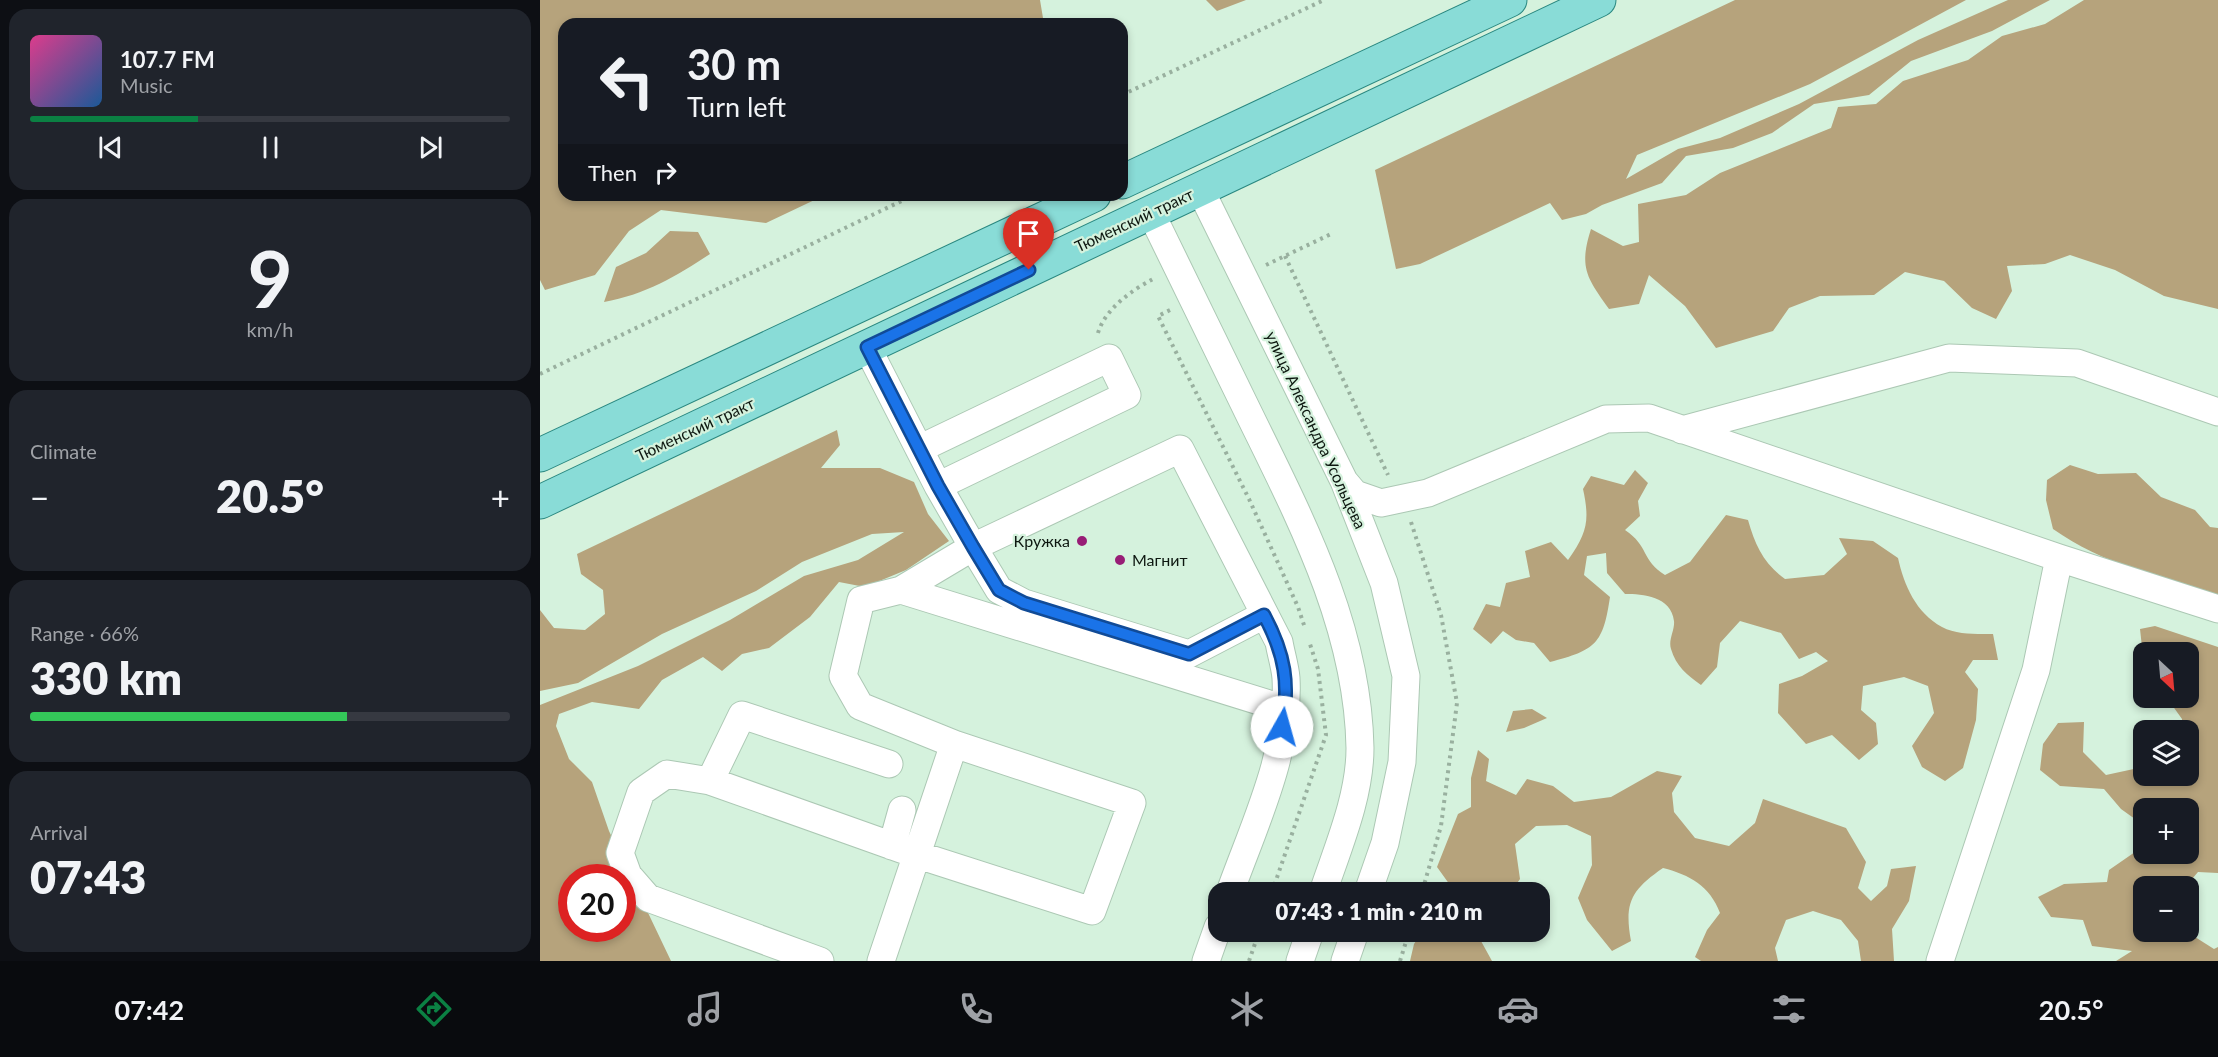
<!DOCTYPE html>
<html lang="en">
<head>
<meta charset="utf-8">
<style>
	:root { --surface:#171b24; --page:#20242c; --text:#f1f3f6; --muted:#9ea1a6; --line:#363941; --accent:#0b8043 }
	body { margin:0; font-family:Lato,sans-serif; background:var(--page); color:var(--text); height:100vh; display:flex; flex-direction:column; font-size:22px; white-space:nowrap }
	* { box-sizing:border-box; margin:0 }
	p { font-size:20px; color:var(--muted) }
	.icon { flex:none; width:33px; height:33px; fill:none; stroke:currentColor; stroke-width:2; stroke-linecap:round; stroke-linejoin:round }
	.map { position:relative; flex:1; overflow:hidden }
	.details { display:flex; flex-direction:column; gap:9px; padding:9px; background:#0d0f14; width:540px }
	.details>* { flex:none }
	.guide { position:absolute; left:18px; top:18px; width:570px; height:183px; border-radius:18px; box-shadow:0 3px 9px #0003; background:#171b24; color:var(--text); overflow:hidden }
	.needle { width:39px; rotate:154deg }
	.controls { position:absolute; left:1593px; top:642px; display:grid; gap:12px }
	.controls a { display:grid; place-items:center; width:66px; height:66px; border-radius:12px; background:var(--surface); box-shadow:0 3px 9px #0003; font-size:30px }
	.speed { position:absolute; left:18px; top:864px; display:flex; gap:12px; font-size:30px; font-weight:700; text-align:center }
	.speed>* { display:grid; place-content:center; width:78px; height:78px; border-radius:50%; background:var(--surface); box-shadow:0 3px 9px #0003; line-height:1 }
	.speed .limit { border:9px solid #d22; background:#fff; color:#111 }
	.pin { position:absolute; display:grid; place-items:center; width:51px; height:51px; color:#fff; margin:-62px -26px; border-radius:50% 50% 50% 0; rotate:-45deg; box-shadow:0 0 6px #0007 }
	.pin .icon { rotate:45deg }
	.me { position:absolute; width:66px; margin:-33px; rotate:7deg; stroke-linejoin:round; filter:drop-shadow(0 0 4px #0008) }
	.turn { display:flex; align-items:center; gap:21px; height:126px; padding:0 30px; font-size:27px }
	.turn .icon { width:78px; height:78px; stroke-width:2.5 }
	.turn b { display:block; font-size:42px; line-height:51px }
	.then { display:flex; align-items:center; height:57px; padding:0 30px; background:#0003; gap:12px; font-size:22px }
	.big { font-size:45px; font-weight:800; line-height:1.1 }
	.details .tile { flex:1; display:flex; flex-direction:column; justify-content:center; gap:9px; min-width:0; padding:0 21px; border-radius:18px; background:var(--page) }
	.details .dial { align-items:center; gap:0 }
	.dial b { font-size:78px; line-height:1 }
	.song { display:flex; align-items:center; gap:18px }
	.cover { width:72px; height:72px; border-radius:9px; background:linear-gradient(135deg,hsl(330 70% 55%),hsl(210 70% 35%)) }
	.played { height:6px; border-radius:3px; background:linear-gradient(90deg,var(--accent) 35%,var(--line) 35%) }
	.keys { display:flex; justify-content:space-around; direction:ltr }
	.heat { display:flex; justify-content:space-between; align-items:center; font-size:33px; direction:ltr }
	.charge { height:9px; border-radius:4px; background:linear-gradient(90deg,#34c759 66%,var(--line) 0) }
	.trip { position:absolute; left:668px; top:882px; width:342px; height:60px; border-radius:18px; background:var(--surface); box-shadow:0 3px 9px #0003; font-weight:800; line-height:60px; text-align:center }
	.dock { display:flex; height:96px; justify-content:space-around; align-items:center; background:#090b0e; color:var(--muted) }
	.dock .icon { width:42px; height:42px }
	.dock .current { color:var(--accent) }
	.dock b { font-size:27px; color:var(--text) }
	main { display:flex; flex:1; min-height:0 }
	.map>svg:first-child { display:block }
	.forest { fill:#b6a37c; fill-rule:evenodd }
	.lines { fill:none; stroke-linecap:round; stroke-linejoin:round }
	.minor-casing { stroke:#acc8b4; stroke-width:29 }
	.major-casing { stroke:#2a8880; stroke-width:35 }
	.path { stroke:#99b09f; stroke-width:4; stroke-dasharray:3 4.5; stroke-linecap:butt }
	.minor { stroke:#fff; stroke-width:27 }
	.major { stroke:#89dcd7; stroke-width:33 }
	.route-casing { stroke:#114b97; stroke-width:15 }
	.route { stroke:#1a73e8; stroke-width:10 }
	.poi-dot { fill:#981d76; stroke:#d5f2dd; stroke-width:2 }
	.labels { text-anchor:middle; stroke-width:4.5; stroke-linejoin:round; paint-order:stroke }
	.street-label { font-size:16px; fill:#0d1710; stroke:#d5f2dd }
	.poi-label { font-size:16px; fill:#0d1710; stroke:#d5f2dd; text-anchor:end }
</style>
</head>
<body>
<main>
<section class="details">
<div class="tile">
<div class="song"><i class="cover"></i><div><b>107.7 FM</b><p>Music</p></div></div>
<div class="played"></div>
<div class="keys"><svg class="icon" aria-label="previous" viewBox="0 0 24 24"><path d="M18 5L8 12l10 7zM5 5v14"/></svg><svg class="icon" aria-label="pause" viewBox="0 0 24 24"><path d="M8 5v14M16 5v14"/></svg><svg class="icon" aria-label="next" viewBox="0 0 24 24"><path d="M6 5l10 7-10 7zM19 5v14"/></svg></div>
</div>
<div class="tile dial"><b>9</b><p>km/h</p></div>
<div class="tile"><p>Climate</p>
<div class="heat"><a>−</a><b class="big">20.5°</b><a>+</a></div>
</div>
<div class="tile"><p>Range · 66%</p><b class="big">330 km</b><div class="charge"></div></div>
<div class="tile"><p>Arrival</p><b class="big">07:43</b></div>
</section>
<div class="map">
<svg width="1678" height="961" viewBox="0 0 1678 961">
	<rect width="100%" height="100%" fill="#d5f2dd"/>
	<path class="forest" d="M0,0H500L504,24H24V195H285L226,223L121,210L89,231L55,275L5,290L0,280Z
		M666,0H706L677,11Z
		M1195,0H1426L1270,84L1097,155L1086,179L1138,149L1180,138L1259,104L1378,40L1468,0H1510L1452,31L1371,61L1329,95L1274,104L1232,133L1193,148L1146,156L1122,183L1062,205L1046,214L1022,220L1010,203L880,264L856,269L835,170Z
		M1544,0H1678V309L1624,296L1575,270L1530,255L1505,264L1467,266L1472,291L1456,319L1432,308L1404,281L1365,272L1334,295L1280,296L1249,308L1233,331L1176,348L1145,306L1109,275L1099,304L1069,309C1046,277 1039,267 1051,229L1083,246L1099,242L1098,204L1146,195L1180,173L1291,128L1298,107L1336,104L1363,81L1428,60L1462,36L1505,24Z
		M130,231L158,232L170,254C137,276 104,295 64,302L76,267L106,253Z
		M297,430L300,445L281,468H340L374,482L388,514L409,541L366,570L325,587L299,582L270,617L229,648L202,654L182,671L163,657L122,680L99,709L52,702L19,714L16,726L29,759L52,782L69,831L131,961H0V705L98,666L190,620L264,576L318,560L364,532L332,534L262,562L216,591L122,634L38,683L0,691V610L14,628L45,630L65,614L63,590L41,574L37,554ZM32,878H82V928H32Z
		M1530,465L1558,474L1596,473L1621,497L1655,510L1670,527L1678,528V596C1621,578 1563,564 1513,529L1506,500L1507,480Z
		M1095,470L1108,483L1098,501L1100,516L1085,530C1109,546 1101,560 1125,575L1150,562L1186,515L1208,520C1215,545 1224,564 1245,579L1284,575L1307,554L1299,538L1333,541L1358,558C1364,585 1376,613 1402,627C1417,635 1437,634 1453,634L1458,660H1433L1425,672L1438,689L1436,720L1423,768L1405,781L1382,767L1372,746L1394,713L1388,686L1364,677L1323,686L1321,710L1336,723L1338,744L1319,760L1292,735L1266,744L1238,713L1239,684L1262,676L1288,661L1276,652L1259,659L1241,633L1200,621L1180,643L1177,667L1161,685C1147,675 1136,666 1131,649C1128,640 1135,630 1134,621C1131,596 1103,594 1085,594L1067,573L1066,553L1047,556L1044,575L1070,597C1063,644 1056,650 1010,662L994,643L976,640L963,631L951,644L933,629L946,604L960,607L966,583L990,577L985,551L1011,542L1028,560C1047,533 1050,521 1043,489L1051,476L1084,485Z
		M1615,626L1678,647V873L1658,872L1646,886H1604V932H1648L1649,906L1655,924V937L1674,949L1678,947V961H1576L1592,951L1552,946L1543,920L1511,917L1498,897L1524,884L1567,882L1569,870L1595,852L1602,824L1581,809L1564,789L1520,786L1500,770L1503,744L1518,723L1544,722L1543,752L1566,775L1603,767L1604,776H1648V730H1642V719L1627,698H1648V652H1604L1603,656L1600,629ZM1604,808H1648V854H1604Z
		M992,709L1007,718L984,728L966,732L973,711Z
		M938,750L949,759L946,781L976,795L987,779L1013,786L1034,802L1071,797L1117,771L1142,776L1132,793L1134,812L1155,838L1189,846L1215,823L1223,799L1306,828L1326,862L1318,888L1331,901L1347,886L1351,869L1376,866L1369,901L1352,929L1354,961H1321L1318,941L1301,920L1273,911L1246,920L1235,948L1238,961H1161L1155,957L1167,930L1180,913C1170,886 1150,875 1123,868C1091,890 1084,903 1091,941L1072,951L1047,920L1038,898L1052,865L1051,836L1027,825L996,826L975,844L980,879L971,892H915L897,867L918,814L931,807V778Z
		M882,932H936L952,961H870L874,944Z"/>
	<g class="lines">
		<defs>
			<path id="minor" d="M660,189L804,481L844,583L866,676L862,762L845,843L828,892
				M611,213C644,282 678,351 712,420C763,524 818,630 820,748C820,797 798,847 783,892
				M327,347L398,486L433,547L459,590L484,603L649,654L724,615
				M1142,430L1409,358L1537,363L1678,412
				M379,449L569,358L587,395L398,486
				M804,481L815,494L841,503L888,493L1066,419L1109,418L1519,558L1678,609
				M361,590L745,709
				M170,781L202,715L349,764
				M352,846L362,810
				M280,961L108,898L88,875L80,853L101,792L127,774L170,781L378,855L552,911L592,803L414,744
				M341,961L414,744L320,706L303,676L321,600L361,590L433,547L640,449L739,642C741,654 745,666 746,678C750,752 714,825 690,892
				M666,961L678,927
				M760,961L770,932
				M805,961L815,932
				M1400,961L1496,670L1519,558"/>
			<path id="major" d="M582,182L970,0
				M0,455L554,195
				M0,502L1059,0"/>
		</defs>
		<use href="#minor" class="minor-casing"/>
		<use href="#major" class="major-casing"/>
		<path class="path" d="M582,95L784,0
			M745,256L848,475
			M726,265L791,234
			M630,310L618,316L709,499L758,607L765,628
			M558,333C565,309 592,290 613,279
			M0,374L374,195
			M871,522L901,615L917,703L901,826L882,892
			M732,892L786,735L778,669L769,641
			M709,961L719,932
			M860,961L869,932"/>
		<use href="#minor" class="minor"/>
		<use href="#major" class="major"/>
	</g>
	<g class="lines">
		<defs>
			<path id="route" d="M489,270L327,347L398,486L433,547L459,590L484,603L649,654L724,615C745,654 750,684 742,727"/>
		</defs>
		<use href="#route" class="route-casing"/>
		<use href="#route" class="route"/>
	</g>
	<g class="poi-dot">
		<circle cx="542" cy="541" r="6"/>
		<circle cx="580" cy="560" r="6"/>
	</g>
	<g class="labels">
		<g class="street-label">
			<text transform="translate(594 220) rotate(-25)" y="6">Тюменский тракт</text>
			<text transform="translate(155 429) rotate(-25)" y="6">Тюменский тракт</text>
			<text transform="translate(776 430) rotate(65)" y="6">улица Александра Усольцева</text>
		</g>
		<g class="poi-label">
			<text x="530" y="547">Кружка</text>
			<text x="592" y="566" text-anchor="start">Магнит</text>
		</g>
	</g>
</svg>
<div class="controls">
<a><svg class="needle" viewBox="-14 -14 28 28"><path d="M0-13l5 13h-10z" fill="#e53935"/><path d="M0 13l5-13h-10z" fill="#9ea1a6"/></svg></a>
<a><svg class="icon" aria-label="layers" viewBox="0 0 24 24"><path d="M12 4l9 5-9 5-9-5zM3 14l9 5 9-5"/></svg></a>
<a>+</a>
<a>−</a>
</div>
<div class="speed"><div class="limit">20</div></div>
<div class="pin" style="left:489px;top:270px;background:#d93025"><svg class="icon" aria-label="arrive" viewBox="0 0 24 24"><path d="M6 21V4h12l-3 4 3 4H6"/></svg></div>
<svg class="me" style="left:742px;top:727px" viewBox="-20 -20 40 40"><circle r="19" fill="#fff"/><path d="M0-13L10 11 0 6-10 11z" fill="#1a73e8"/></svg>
<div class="trip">07:43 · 1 min · 210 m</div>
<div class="guide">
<div class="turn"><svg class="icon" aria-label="left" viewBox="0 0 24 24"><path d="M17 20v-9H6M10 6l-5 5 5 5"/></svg><div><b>30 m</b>Turn left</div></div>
<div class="then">Then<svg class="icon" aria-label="right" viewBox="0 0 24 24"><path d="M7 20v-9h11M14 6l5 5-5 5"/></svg></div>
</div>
</div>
</main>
<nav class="dock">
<b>07:42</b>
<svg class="icon current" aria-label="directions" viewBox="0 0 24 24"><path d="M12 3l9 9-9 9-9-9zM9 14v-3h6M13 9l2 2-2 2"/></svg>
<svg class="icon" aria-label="music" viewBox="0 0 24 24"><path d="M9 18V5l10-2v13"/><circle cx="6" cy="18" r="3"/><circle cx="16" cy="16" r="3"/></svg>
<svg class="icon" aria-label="phone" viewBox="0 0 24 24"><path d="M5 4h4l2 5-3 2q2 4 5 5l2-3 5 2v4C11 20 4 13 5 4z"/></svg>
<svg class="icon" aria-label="climate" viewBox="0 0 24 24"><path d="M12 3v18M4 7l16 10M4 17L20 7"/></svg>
<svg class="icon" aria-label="car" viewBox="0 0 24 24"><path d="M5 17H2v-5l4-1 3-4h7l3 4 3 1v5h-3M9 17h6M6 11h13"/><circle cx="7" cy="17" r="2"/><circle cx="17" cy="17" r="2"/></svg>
<svg class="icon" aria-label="filters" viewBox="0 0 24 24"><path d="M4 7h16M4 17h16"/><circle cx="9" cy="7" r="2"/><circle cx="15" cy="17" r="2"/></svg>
<b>20.5°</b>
</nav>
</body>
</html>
